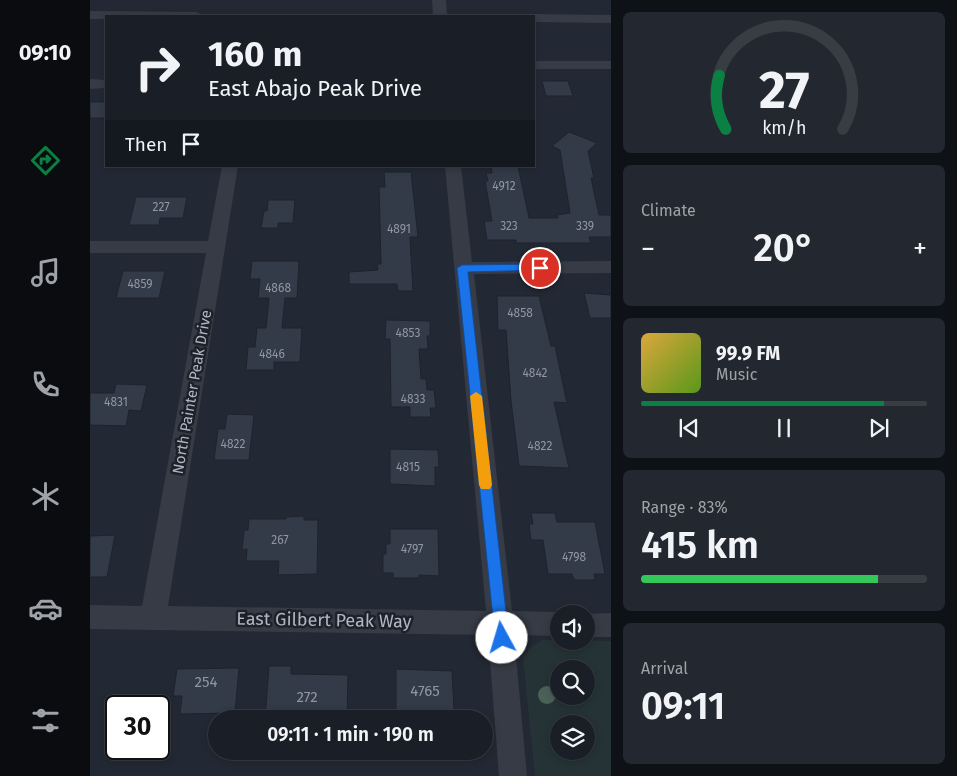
<!DOCTYPE html>
<html lang="en">
<head>
<meta charset="utf-8">
<style>
	:root { --surface:#1a1f27; --page:#23272f; --text:#f1f3f6; --muted:#9fa2a7; --line:#383d44; --accent:#0b8043 }
	body { margin:0; font-family:"Fira Sans",sans-serif; background:var(--page); color:var(--text); height:100vh; display:flex; flex-direction:column; font-size:19px; white-space:nowrap }
	* { box-sizing:border-box; margin:0 }
	p { font-size:16px; color:var(--muted) }
	.icon { flex:none; width:28px; height:28px; fill:none; stroke:currentColor; stroke-width:2; stroke-linecap:round; stroke-linejoin:round }
	.map { position:relative; flex:1; overflow:hidden }
	.drawer { display:flex; flex-direction:column; gap:12px; padding:12px; background:#0e1115; width:346px }
	.drawer>* { flex:none }
	.top-card { position:absolute; left:15px; top:15px; width:430px; height:152px; border-radius:0px; box-shadow:0 2px 8px #0003,0 0 0 1px var(--line); background:#1a1f27; color:var(--text); overflow:hidden }
	.buttons { position:absolute; left:460px; top:605px; display:grid; gap:10px }
	.buttons a { display:grid; place-items:center; width:45px; height:45px; border-radius:50%; background:var(--surface); box-shadow:0 2px 8px #0003,0 0 0 1px var(--line); font-size:25px }
	.speed { position:absolute; left:15px; top:695px; display:flex; gap:10px; font-size:25px; font-weight:700; text-align:center }
	.speed>* { display:grid; place-content:center; width:65px; height:65px; border-radius:50%; background:var(--surface); box-shadow:0 2px 8px #0003,0 0 0 1px var(--line); line-height:1 }
	.speed .limit { border:2px solid #111; border-radius:8px; background:#fff; color:#111 }
	.pin { position:absolute; display:grid; place-items:center; width:42px; height:42px; color:#fff; margin:-21px; border:2px solid #fff; border-radius:50%; box-shadow:0 1px 5px #0007 }
	.me { position:absolute; width:55px; margin:-28px; rotate:354deg; stroke-linejoin:round; filter:drop-shadow(0 0 4px #0008) }
	.turn { display:flex; align-items:center; gap:18px; height:105px; padding:0 20px; font-size:22px }
	.turn .icon { width:65px; height:65px; stroke-width:2.5 }
	.turn b { display:block; font-size:35px; line-height:42px }
	.then { display:flex; align-items:center; height:48px; padding:0 20px; background:#0003; gap:10px; font-size:19px }
	.big { font-size:38px; font-weight:600; line-height:1.1 }
	.drawer .widget { flex:1; display:flex; flex-direction:column; justify-content:center; gap:8px; min-width:0; padding:0 18px; border-radius:8px; background:var(--page) }
	.drawer .dial { align-items:center; gap:0 }
	.dial svg { height:130px; overflow:visible; fill:none; stroke:var(--line); stroke-width:7; stroke-linecap:round; text-anchor:middle }
	.dial text { fill:var(--text); stroke:none }
	.song { display:flex; align-items:center; gap:15px }
	.cover { width:60px; height:60px; border-radius:8px; background:linear-gradient(135deg,hsl(40 70% 55%),hsl(90 70% 35%)) }
	.played { height:5px; border-radius:2px; background:linear-gradient(90deg,var(--accent) 85%,var(--line) 85%) }
	.keys { display:flex; justify-content:space-around; direction:ltr }
	.heat { display:flex; justify-content:space-between; align-items:center; font-size:28px; direction:ltr }
	.charge { height:8px; border-radius:4px; background:linear-gradient(90deg,#34c759 83%,var(--line) 0) }
	.trip { position:absolute; left:118px; top:710px; width:285px; height:50px; border-radius:25px; background:var(--surface); box-shadow:0 2px 8px #0003,0 0 0 1px var(--line); font-weight:600; line-height:50px; text-align:center }
	main { display:flex; flex:1; min-height:0 }
	.menu { display:flex; flex-direction:column; width:90px; justify-content:space-around; align-items:center; background:#0a0c10; color:var(--muted) }
	.menu .icon { width:35px; height:35px }
	.menu .on { color:var(--accent) }
	.menu b { font-size:22px; color:var(--text) }
	.map>svg:first-child { display:block }
	.green { fill:#253336; fill-rule:evenodd }
	.building { fill:#333a48; stroke:#1e232c }
	.lines { fill:none; stroke-linecap:round; stroke-linejoin:round }
	.minor { fill:#363b45; fill-rule:evenodd }
	.tree { fill:#4b6158 }
	.route { fill:#1a73e8; stroke:#114b97 }
	.slow { fill:#f59e0b }
	.labels { text-anchor:middle; stroke-width:5; stroke-linejoin:round; paint-order:stroke }
	.number-label { font-size:12px; fill:#9096a2 }
	.street-label { font-size:15px; fill:#b1b6c2; stroke:#1c212a }
	.near-number-label { font-size:15px; fill:#9096a2 }
	.near-street-label { font-size:18px; fill:#b1b6c2; stroke:#1c212a }
</style>
</head>
<body>
<main>
<nav class="menu">
<b>09:10</b>
<svg class="icon on" aria-label="directions" viewBox="0 0 24 24"><path d="M12 3l9 9-9 9-9-9zM9 14v-3h6M13 9l2 2-2 2"/></svg>
<svg class="icon" aria-label="music" viewBox="0 0 24 24"><path d="M9 18V5l10-2v13"/><circle cx="6" cy="18" r="3"/><circle cx="16" cy="16" r="3"/></svg>
<svg class="icon" aria-label="phone" viewBox="0 0 24 24"><path d="M5 4h4l2 5-3 2q2 4 5 5l2-3 5 2v4C11 20 4 13 5 4z"/></svg>
<svg class="icon" aria-label="climate" viewBox="0 0 24 24"><path d="M12 3v18M4 7l16 10M4 17L20 7"/></svg>
<svg class="icon" aria-label="car" viewBox="0 0 24 24"><path d="M5 17H2v-5l4-1 3-4h7l3 4 3 1v5h-3M9 17h6M6 11h13"/><circle cx="7" cy="17" r="2"/><circle cx="17" cy="17" r="2"/></svg>
<svg class="icon" aria-label="filters" viewBox="0 0 24 24"><path d="M4 7h16M4 17h16"/><circle cx="9" cy="7" r="2"/><circle cx="15" cy="17" r="2"/></svg>
</nav>
<div class="map">
<svg width="521" height="776" viewBox="0 0 521 776">
	<rect width="100%" height="100%" fill="#232934"/>
	<path class="green" d="M453,640L521,641V776H445L433,657L441,647ZM469,669H496V696H469ZM469,724H496V751H469Z"/>
	<path class="building" d="M452,81H478L483,96H456Z
		M0,102H16V118H0Z
		M479,132L507,143L498,151L504,178H501L509,215H521V237H499L501,243H426V240H397L394,221H402L395,181H398L396,173H402L401,166H428L439,218H468L467,215L480,213L470,150L462,146Z
		M294,172H321L328,237H320L323,291H308L307,284H259V272L288,270L287,264H291L289,187H295Z
		M46,197H97L93,218H70L69,225H39Z
		M178,200H205L203,223H188V228H171L174,211H177Z
		M162,261H209L207,298H195L192,328H212L210,362H184V370H156L158,347H165L167,328H176L179,298H168L170,279H160Z
		M33,271H75L69,298H26Z
		M494,293L521,295V318H500Z
		M407,296H449L461,346H465L477,403L464,402L479,468L429,466L421,401L416,330H408Z
		M296,320L340,321V336H337L338,349H329L331,379H336L337,390H344L346,408H340L341,417H320V407H301L300,339H295Z
		M26,384L57,385L51,411L39,410L36,426L0,425V393H24Z
		M137,414L164,415L159,460H124L128,429H135Z
		M300,449L348,450L349,467H345V486L300,484Z
		M441,513H465L467,522H505L515,574H504L505,580H484L482,574H458L453,540H441L439,524H443Z
		M214,516V520H228L227,574L188,575L189,561H156L157,549L152,550L154,530H158L159,519H196V517Z
		M300,529H348L349,576L329,575V578H303V573H293V554H296V544H300Z
		M25,535L17,577H0V536Z
		M179,666H201V674L258,675L257,719H175Z
		M149,668L145,713L90,714L92,696H83L87,669Z
		M306,669L362,671L364,711L357,710V719H330V713L306,712Z"/>
	<g class="lines">
		<path class="minor" d="M342,0H356L357,16H343Z
			M0,11L107,12L114,16H16V19H0Z
			M444,14L521,15V23L444,22V16H438Z
			M444,61H521V69H444Z
			M0,79L16,80V88L0,89Z
			M132,166H148L78,606L396,611L355,166H371L382,262L521,261V273L384,274L422,611L469,612L473,614H469V636L424,635L437,776H409L398,635L0,629V605L52,606L116,253H0V241H118Z
			M521,613V637H496V614H494Z"/>
	</g>
	<circle class="tree" cx="457" cy="695" r="9"/>
	<path class="route" d="M450,264L455,268L453,270L378,272L419,638L417,642L412,644L407,642L405,638L367,268L372,265Z"/>
	<path class="slow" d="M386,392L392,396L402,485L400,489H391L389,485L380,396Z"/>
	<g class="labels">
		<g class="number-label">
			<text x="414" y="190">4912</text>
			<text x="71" y="211">227</text>
			<text x="419" y="230">323</text>
			<text x="495" y="230">339</text>
			<text x="309" y="233">4891</text>
			<text x="50" y="288">4859</text>
			<text x="188" y="292">4868</text>
			<text x="430" y="317">4858</text>
			<text x="318" y="337">4853</text>
			<text x="182" y="358">4846</text>
			<text x="445" y="377">4842</text>
			<text x="323" y="403">4833</text>
			<text x="26" y="406">4831</text>
			<text x="143" y="448">4822</text>
			<text x="450" y="450">4822</text>
			<text x="318" y="471">4815</text>
			<text x="190" y="544">267</text>
			<text x="322" y="553">4797</text>
			<text x="484" y="561">4798</text>
		</g>
		<g class="street-label">
			<text transform="translate(102 392) rotate(-80)" y="5">North Painter Peak Drive</text>
		</g>
		<g class="near-number-label">
			<text x="116" y="687">254</text>
			<text x="335" y="696">4765</text>
			<text x="217" y="702">272</text>
		</g>
		<g class="near-street-label">
			<text transform="translate(234 620) rotate(1)" y="6">East Gilbert Peak Way</text>
		</g>
	</g>
</svg>
<div class="buttons">
<a><svg class="icon" aria-label="sound" viewBox="0 0 24 24"><path d="M4 9h4l5-4v14l-5-4H4zM17 9q2 3 0 6"/></svg></a>
<a><svg class="icon" aria-label="search" viewBox="0 0 24 24"><circle cx="10" cy="10" r="6"/><path d="M15 15l6 6"/></svg></a>
<a><svg class="icon" aria-label="layers" viewBox="0 0 24 24"><path d="M12 4l9 5-9 5-9-5zM3 14l9 5 9-5"/></svg></a>
</div>
<div class="speed"><div class="limit">30</div></div>
<div class="pin" style="left:450px;top:268px;background:#d93025"><svg class="icon" aria-label="arrive" viewBox="0 0 24 24"><path d="M6 21V4h12l-3 4 3 4H6"/></svg></div>
<svg class="me" style="left:412px;top:638px" viewBox="-20 -20 40 40"><circle r="19" fill="#fff"/><path d="M0-13L10 11 0 6-10 11z" fill="#1a73e8"/></svg>
<div class="trip">09:11 · 1 min · 190 m</div>
<div class="top-card">
<div class="turn"><svg class="icon" aria-label="right" viewBox="0 0 24 24"><path d="M7 20v-9h11M14 6l5 5-5 5"/></svg><div><b>160 m</b>East Abajo Peak Drive</div></div>
<div class="then">Then<svg class="icon" aria-label="arrive" viewBox="0 0 24 24"><path d="M6 21V4h12l-3 4 3 4H6"/></svg></div>
</div>
</div>
<section class="drawer">
<div class="widget dial"><svg viewBox="0 0 100 80">
<path d="M14 69A42 42 0 1 1 86 69"/>
<path d="M14 69A42 42 0 0 1 10 36" stroke="#0b8043"/>
<text x="50" y="56" font-size="32" font-weight="700">27</text>
<text x="50" y="72" font-size="11">km/h</text>
</svg></div>
<div class="widget"><p>Climate</p>
<div class="heat"><a>−</a><b class="big">20°</b><a>+</a></div>
</div>
<div class="widget">
<div class="song"><i class="cover"></i><div><b>99.9 FM</b><p>Music</p></div></div>
<div class="played"></div>
<div class="keys"><svg class="icon" aria-label="previous" viewBox="0 0 24 24"><path d="M18 5L8 12l10 7zM5 5v14"/></svg><svg class="icon" aria-label="pause" viewBox="0 0 24 24"><path d="M8 5v14M16 5v14"/></svg><svg class="icon" aria-label="next" viewBox="0 0 24 24"><path d="M6 5l10 7-10 7zM19 5v14"/></svg></div>
</div>
<div class="widget"><p>Range · 83%</p><b class="big">415 km</b><div class="charge"></div></div>
<div class="widget"><p>Arrival</p><b class="big">09:11</b></div>
</section>
</main>
</body>
</html>
